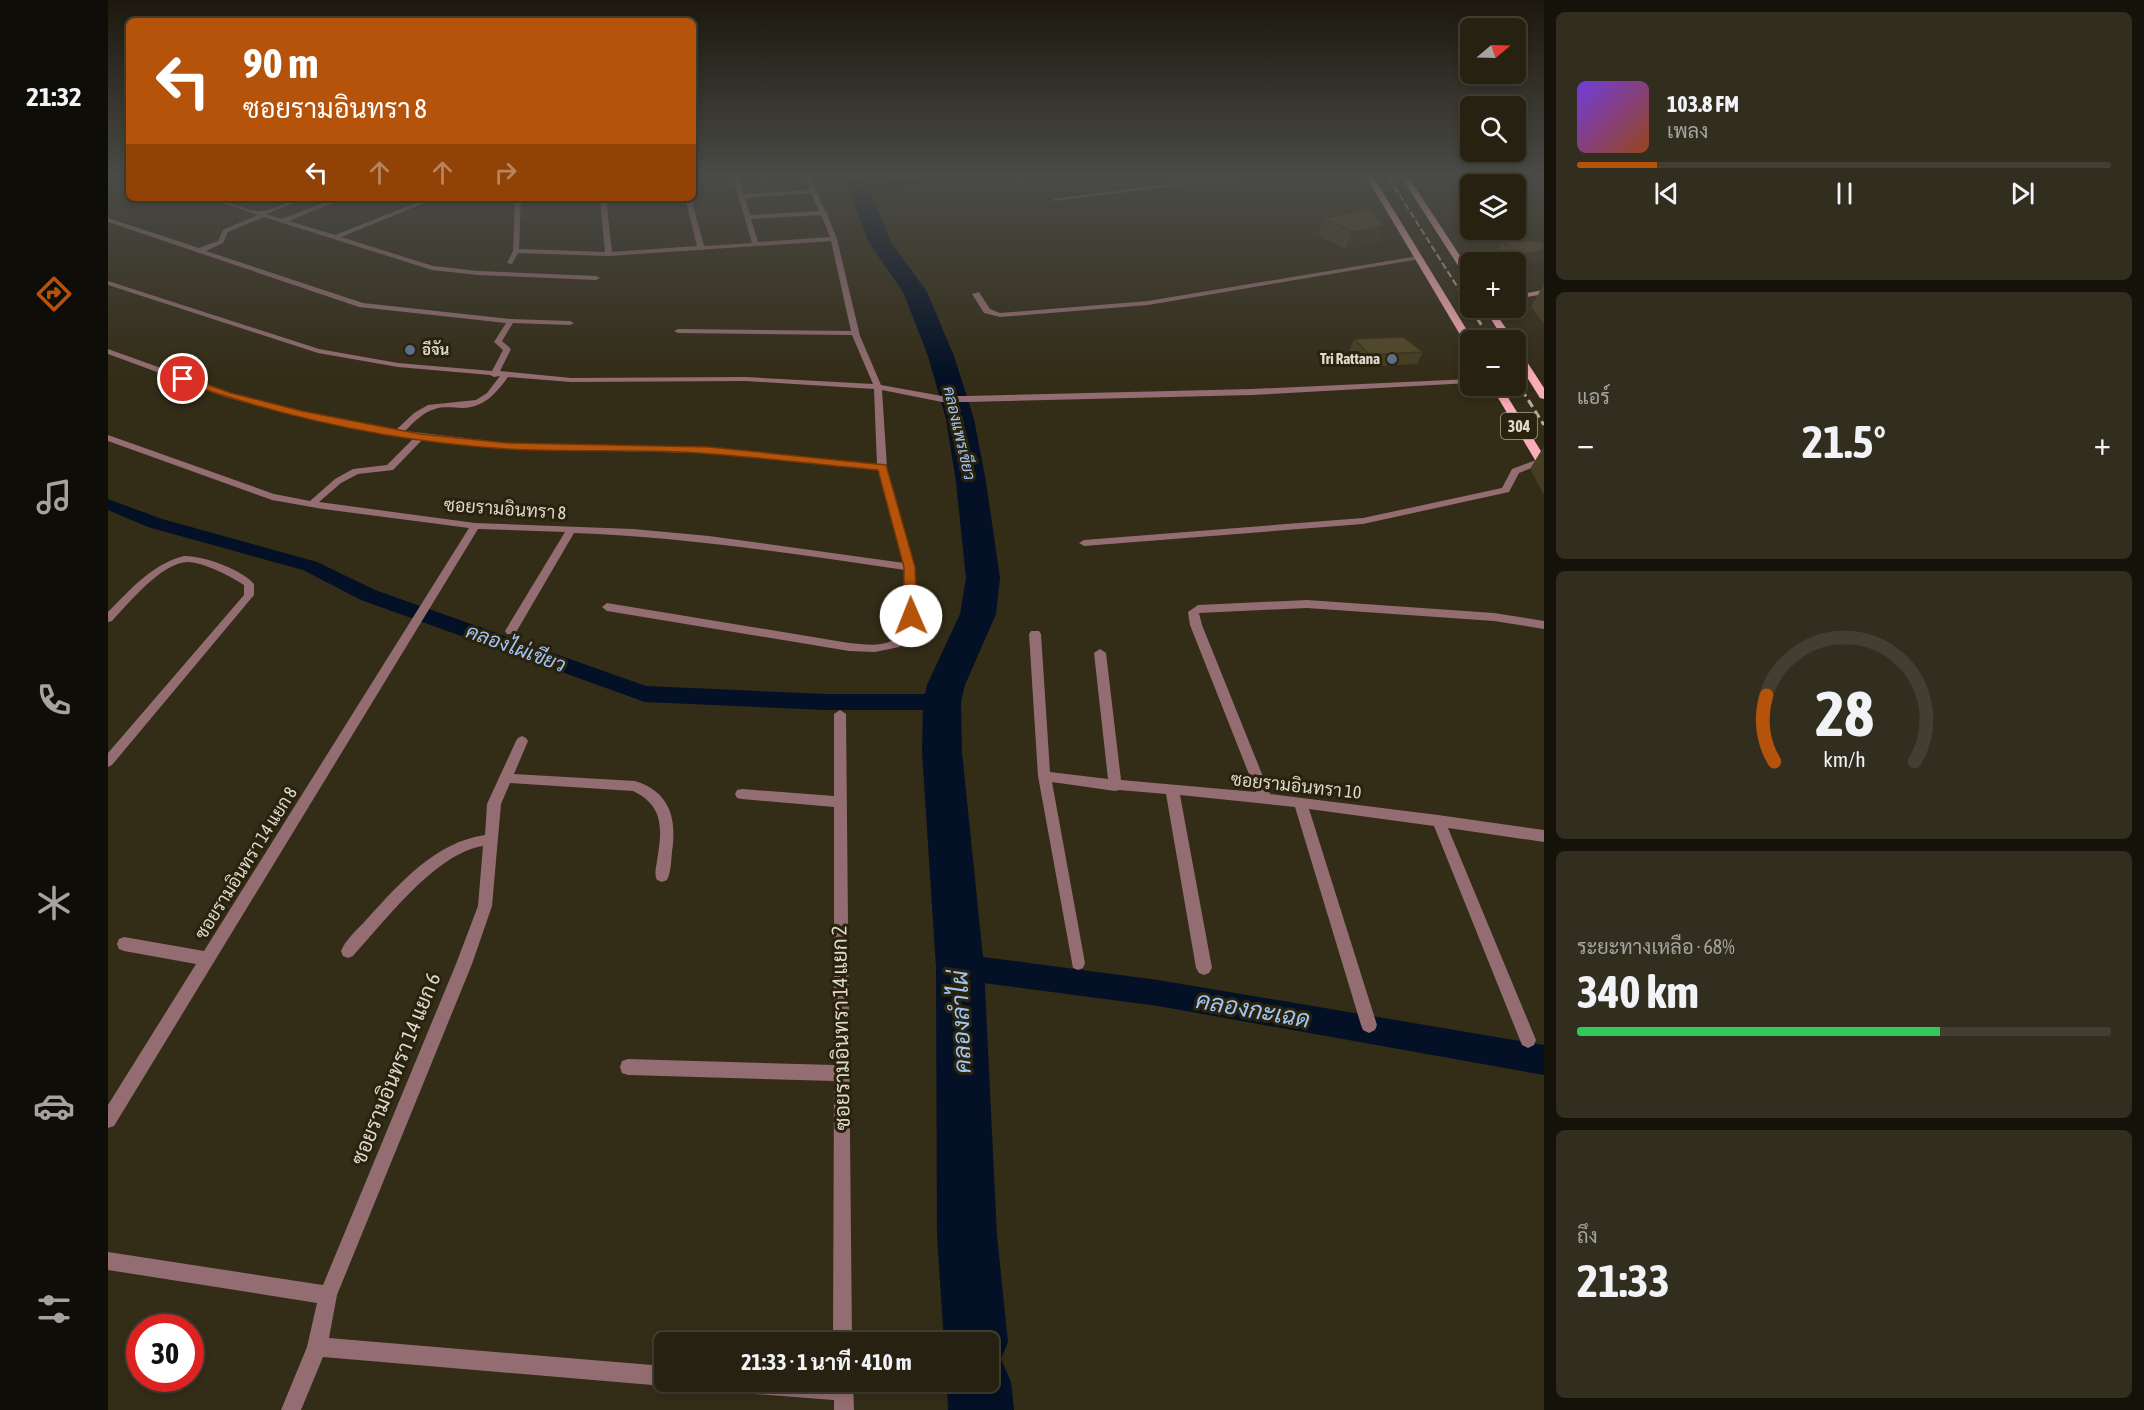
<!DOCTYPE html>
<html lang="th">
<head>
<meta charset="utf-8">
<style>
	:root { --surface:#262111; --page:#322e1f; --text:#f1f3f6; --muted:#a4a39f; --line:#423e31; --accent:#b45309 }
	body { margin:0; font-family:"Asap Condensed",Sarabun,sans-serif; background:var(--page); color:var(--text); height:100vh; display:flex; flex-direction:column; font-size:22px; white-space:nowrap }
	* { box-sizing:border-box; margin:0 }
	p { font-size:20px; color:var(--muted) }
	.icon { flex:none; width:33px; height:33px; fill:none; stroke:currentColor; stroke-width:2; stroke-linecap:round; stroke-linejoin:round }
	.map { position:relative; flex:1; overflow:hidden }
	.drawer { display:flex; flex-direction:column; gap:12px; padding:12px; background:#151209; width:600px }
	.drawer>* { flex:none }
	.banner { position:absolute; left:18px; top:18px; width:570px; height:183px; border-radius:9px; box-shadow:0 3px 9px #0003,0 0 0 2px var(--line); background:#b45309; color:#fff; overflow:hidden }
	.needle { width:39px; rotate:71deg }
	.buttons { position:absolute; left:1352px; top:18px; display:grid; gap:12px }
	.buttons a { display:grid; place-items:center; width:66px; height:66px; border-radius:9px; background:var(--surface); box-shadow:0 3px 9px #0003,0 0 0 2px var(--line); font-size:30px }
	.speed { position:absolute; left:18px; top:1314px; display:flex; gap:12px; font-size:30px; font-weight:700; text-align:center }
	.speed>* { display:grid; place-content:center; width:78px; height:78px; border-radius:50%; background:var(--surface); box-shadow:0 3px 9px #0003,0 0 0 2px var(--line); line-height:1 }
	.speed .limit { border:9px solid #d22; background:#fff; color:#111 }
	.pin { position:absolute; display:grid; place-items:center; width:51px; height:51px; color:#fff; margin:-26px; border:3px solid #fff; border-radius:50%; box-shadow:0 2px 6px #0007 }
	.me { position:absolute; width:66px; margin:-33px; rotate:359deg; stroke-linejoin:round; filter:drop-shadow(0 0 4px #0008) }
	.turn { display:flex; align-items:center; gap:21px; height:126px; padding:0 18px; font-size:27px }
	.turn .icon { width:78px; height:78px; stroke-width:2.5 }
	.turn b { display:block; font-size:42px; line-height:51px }
	.lanes { display:flex; align-items:center; height:57px; padding:0 18px; background:#0003; justify-content:center; gap:30px; direction:ltr }
	.lanes .off { opacity:.35 }
	.big { font-size:45px; font-weight:700; line-height:1.1 }
	.drawer .tile { flex:1; display:flex; flex-direction:column; justify-content:center; gap:9px; min-width:0; padding:0 21px; border-radius:9px; background:var(--page) }
	.drawer .dial { align-items:center; gap:0 }
	.dial svg { height:156px; overflow:visible; fill:none; stroke:var(--line); stroke-width:7; stroke-linecap:round; text-anchor:middle }
	.dial text { fill:var(--text); stroke:none }
	.song { display:flex; align-items:center; gap:18px }
	.cover { width:72px; height:72px; border-radius:9px; background:linear-gradient(135deg,hsl(260 70% 55%),hsl(20 70% 35%)) }
	.played { height:6px; border-radius:3px; background:linear-gradient(90deg,var(--accent) 15%,var(--line) 15%) }
	.keys { display:flex; justify-content:space-around; direction:ltr }
	.heat { display:flex; justify-content:space-between; align-items:center; font-size:33px; direction:ltr }
	.charge { height:9px; border-radius:4px; background:linear-gradient(90deg,#34c759 68%,var(--line) 0) }
	.trip { position:absolute; left:546px; top:1332px; width:345px; height:60px; border-radius:9px; background:var(--surface); box-shadow:0 3px 9px #0003,0 0 0 2px var(--line); font-weight:700; line-height:60px; text-align:center }
	main { display:flex; flex:1; min-height:0 }
	.dock { display:flex; flex-direction:column; width:108px; justify-content:space-around; align-items:center; background:#0f0d07; color:var(--muted) }
	.dock .icon { width:42px; height:42px }
	.dock .active { color:var(--accent) }
	.dock b { font-size:27px; color:var(--text) }
	.map>svg:first-child { display:block }
	.lines { fill:none; stroke-linecap:round; stroke-linejoin:round }
	.canal { fill:#031025; fill-rule:evenodd }
	.river { fill:#031025; fill-rule:evenodd }
	.street { fill:#936d72; fill-rule:evenodd }
	.secondary { fill:#cd919a; fill-rule:evenodd }
	.primary { fill:#faacb8; fill-rule:evenodd }
	.rail-far1 { stroke:#b4afa0; stroke-width:2; stroke-dasharray:7 3; stroke-linecap:butt }
	.rail { stroke:#b4afa0; stroke-width:3; stroke-dasharray:8 4.5; stroke-linecap:butt }
	.wall { fill:#473d22 }
	.shaded-wall { fill:#39321c }
	.building { fill:#524728; stroke:#39321c; stroke-width:1.5 }
	.route { fill:#b45309; stroke:#753606; stroke-width:1.5 }
	.service-dot { fill:#5c6f8a; stroke:#29220d; stroke-width:2 }
	.labels { text-anchor:middle; stroke-width:6; stroke-linejoin:round; paint-order:stroke }
	.far-poi-label { font-size:15px; font-weight:bold; fill:#ddd9cc; stroke:#29220d; text-anchor:start }
	.shield { fill:#29220d; stroke:#a7a293; stroke-width:1.5 }
	.shield-label { font-size:16px; font-weight:bold; fill:#ddd9cc }
	.far-water-label { font-size:16px; font-style:italic; fill:#a0c4f4; stroke:#29220d }
	.street-label { font-size:18px; fill:#ddd9cc; stroke:#29220d }
	.water-label { font-size:20px; font-style:italic; fill:#a0c4f4; stroke:#29220d }
	.near-street-label { font-size:21px; fill:#ddd9cc; stroke:#29220d }
	.near-water-label { font-size:24px; font-style:italic; fill:#a0c4f4; stroke:#29220d }
</style>
</head>
<body>
<main>
<nav class="dock">
<b>21:32</b>
<svg class="icon active" aria-label="directions" viewBox="0 0 24 24"><path d="M12 3l9 9-9 9-9-9zM9 14v-3h6M13 9l2 2-2 2"/></svg>
<svg class="icon" aria-label="music" viewBox="0 0 24 24"><path d="M9 18V5l10-2v13"/><circle cx="6" cy="18" r="3"/><circle cx="16" cy="16" r="3"/></svg>
<svg class="icon" aria-label="phone" viewBox="0 0 24 24"><path d="M5 4h4l2 5-3 2q2 4 5 5l2-3 5 2v4C11 20 4 13 5 4z"/></svg>
<svg class="icon" aria-label="climate" viewBox="0 0 24 24"><path d="M12 3v18M4 7l16 10M4 17L20 7"/></svg>
<svg class="icon" aria-label="car" viewBox="0 0 24 24"><path d="M5 17H2v-5l4-1 3-4h7l3 4 3 1v5h-3M9 17h6M6 11h13"/><circle cx="7" cy="17" r="2"/><circle cx="17" cy="17" r="2"/></svg>
<svg class="icon" aria-label="filters" viewBox="0 0 24 24"><path d="M4 7h16M4 17h16"/><circle cx="9" cy="7" r="2"/><circle cx="15" cy="17" r="2"/></svg>
</nav>
<div class="map">
<svg width="1436" height="1410" viewBox="0 0 1436 1410">
	<rect width="100%" height="100%" fill="#332c17"/>
	<g class="lines">
		<path class="canal" d="M810,178H839L833,181L750,192L744,189L750,186Z
			M0,499L54,519L209,562L267,590L538,686L717,694H834L842,696L845,702L842,708L834,710H717L537,702L253,600L195,570L40,527L0,510Z
			M852,954L1050,980L1436,1045V1075L1050,1006L852,980L842,976L838,967L842,958Z"/>
		<path class="river" d="M737,178H756L783,242L819,292L846,356L866,419L878,482L892,578L888,614L857,685L853,702L854,752L876,967L889,1236L900,1342L893,1359L903,1382L906,1410H840L839,1382H880V1342H836L829,1236L828,967L814,752L815,702L819,685L852,614L858,578L848,482L838,419L820,356L795,292L761,243Z"/>
		<path class="street" d="M625,178H631L636,194L702,190L697,178H703L717,211L720,213L719,214L729,239L752,336L773,385L834,396H859L1144,389L1362,379V383L1144,395L859,402H834L774,390L779,468L807,567L808,616L802,635L791,647L767,652L741,651L499,611L494,607L499,603L741,643C754,644 772,647 783,641C803,631 797,588 797,570C687,554 578,537 466,533L407,634H399L397,631L457,532L370,529L6,1126L0,1128V1105L88,964L16,951L11,949L9,944L11,939L16,937L96,951L361,528L215,509L164,500L0,441V435L166,494L202,501L227,479L245,469L279,465L306,438L193,417L117,397L0,354V349L123,393L193,412L288,430L306,413L320,405L368,400L379,393L392,376L386,377L382,375L290,367L210,353L0,285V281L211,349L290,363L384,371L395,350L386,342L398,323L251,307L0,222V218L91,248L110,241L115,230L150,215L99,198C116,198 142,213 153,211C169,210 182,198 198,198L158,214L174,219L228,198H236L181,221L227,235L321,198H329L233,237L325,266L370,271L488,276L492,278L488,280L370,275L324,270L156,217L120,232L115,243L98,251L255,303L403,319L462,321L466,323L462,325L405,323L394,341L403,349L392,371L463,378L638,377L765,384L744,335L570,333L566,331L570,329L743,331L723,241L501,256L410,253L404,264L399,263L405,251L407,198H413L411,249L497,252L492,198H498L504,252L589,246L577,198H583L596,246L644,243ZM703,193L711,211L642,215L637,198ZM713,215L722,237L650,242L643,219ZM400,377L463,382L638,381L766,389L769,465L601,447L399,443L297,431C305,423 315,412 327,409C336,406 346,408 355,408C377,407 388,393 400,377ZM314,440L399,449L601,453L770,470L796,563L601,536L525,529L367,523L211,502L233,483L250,474L285,470Z
			M1114,178H1129L947,201L944,199Z
			M1394,178H1401L1405,181L1400,182Z
			M1310,256L1312,257V259L1040,305L892,317L876,313L864,294L871,292L882,309L892,313L1040,301Z
			M1431,459H1436V463L1411,473L1401,492L1255,524L976,546L971,543L976,540L1255,518L1394,488L1404,469Z
			M76,556C94,555 135,570 146,584V595L4,765L0,767V753L136,595V585C124,577 95,562 80,562C54,562 21,603 4,621L0,622V612C23,589 44,564 76,556Z
			M1199,600L1386,613L1436,621V629L1386,621L1199,608L1091,613L1094,625L1162,794L1330,815L1436,830V842L1340,828L1428,1040L1426,1045L1420,1048L1414,1045L1326,826L1201,809L1269,1025L1267,1030L1261,1033L1255,1030L1253,1025L1187,807L1072,795L1104,968L1101,973L1096,975L1091,973L1088,968L1058,794L1011,790L1007,791L944,782L977,963L975,968L970,970L965,968L930,776L921,634L923,631H931L933,634L942,772L1000,779L986,653L992,649L998,653L1013,780L1148,792L1082,625L1080,612L1090,605Z
			M732,710L738,714L744,1342H725L726,1081L520,1075L514,1073L512,1067L514,1061L520,1059L726,1065V807L634,799L629,798L627,794L629,790L634,789L726,796V714Z
			M414,736L418,738L420,741L406,774L527,781C562,792 569,818 564,852C563,862 563,872 559,880L554,882L549,880C546,874 548,868 549,861C554,831 557,806 525,791L402,783L393,804L384,906L364,964L229,1295L221,1338L556,1366V1382H564L556,1386L215,1357L193,1410H173L199,1347L209,1303L0,1270V1252L215,1285L348,964L370,906L375,846C328,853 277,921 245,956L240,958L235,956L233,951C238,939 250,929 259,919C291,884 327,842 377,835L379,804L408,741L410,738Z
			M611,1382H745L746,1410H726V1400L621,1392L614,1389Z"/>
		<path class="secondary" d="M1436,290V294L1407,299V295Z"/>
		<path class="primary" d="M1259,178H1266L1365,340H1362V346L1357,343Z
			M1294,178H1301L1362,271V281L1358,278Z
			M1376,308H1384L1406,340H1396Z
			M1407,347L1410,348L1436,388V399L1432,398L1407,358Z
			M1383,386H1393L1436,456V468L1430,465Z"/>
		<path class="rail-far1" d="M1281,178L1362,307
			M1362,308L1370,320"/>
		<path class="rail" d="M1369,318L1383,340
			M1407,379L1436,425"/>
	</g>
	<path class="wall" d="M1216,218L1276,226L1269,243L1237,249L1210,235Z
		M1394,239L1436,242L1407,262H1399L1389,251Z
		M1436,284V323L1423,307Z
		M1246,339L1315,352L1309,364L1256,367L1241,352Z
		M1436,446V495L1422,469Z"/>
	<path class="shaded-wall" d="M1276,226L1269,243L1237,249L1244,232Z
		M1436,250V261L1407,266V262H1405L1409,255Z"/>
	<path class="building" d="M1262,209L1276,226L1244,232L1216,218Z
		M1394,239L1436,242V250L1409,255Z
		M1295,337L1315,352L1262,355L1246,339Z"/>
	<linearGradient id="sky" x2="0" y2="1"><stop stop-color="#1c180d"/><stop offset="0.47" stop-color="#4a4b47"/><stop offset="1" stop-color="#4a4b47" stop-opacity="0"/></linearGradient>
	<rect width="1436" height="375" fill="url(#sky)"/>
	<path class="route" d="M75,376L123,393L194,411L312,434L399,443L601,447L778,465L807,567L809,616L803,620L796,616V567L770,470C714,465 659,458 603,454C535,448 467,453 399,449C289,442 176,418 72,381V377Z"/>
	<g class="service-dot">
		<circle cx="302" cy="350" r="6"/>
		<circle cx="1284" cy="359" r="6"/>
	</g>
	<g class="labels">
		<g class="far-poi-label">
			<text x="314" y="355">อีจัน</text>
			<text x="1272" y="364" text-anchor="end">Tri Rattana</text>
		</g>
		<rect class="shield" x="1393" y="413" width="36" height="26" rx="4.5"/>
		<g class="shield-label">
			<text x="1411" y="432">304</text>
		</g>
		<g class="far-water-label">
			<text transform="translate(852 433) rotate(77)" y="6">คลองแพรเขียว</text>
		</g>
		<g class="street-label">
			<text transform="translate(397 509) rotate(4)" y="6">ซอยรามอินทรา 8</text>
			<text transform="translate(1188 786) rotate(6)" y="6">ซอยรามอินทรา 10</text>
			<text transform="translate(138 863) rotate(-58)" y="6">ซอยรามอินทรา 14 แยก 8</text>
		</g>
		<g class="water-label">
			<text transform="translate(408 648) rotate(20)" y="7">คลองไผ่เขียว</text>
		</g>
		<g class="near-street-label">
			<text transform="translate(733 1028) rotate(-91)" y="7">ซอยรามอินทรา 14 แยก 2</text>
			<text transform="translate(288 1069) rotate(-68)" y="7">ซอยรามอินทรา 14 แยก 6</text>
		</g>
		<g class="near-water-label">
			<text transform="translate(1145 1010) rotate(10)" y="8">คลองกะเฉด</text>
			<text transform="translate(853 1022) rotate(-92)" y="8">คลองลำไผ่</text>
		</g>
	</g>
</svg>
<div class="buttons">
<a><svg class="needle" viewBox="-14 -14 28 28"><path d="M0-13l5 13h-10z" fill="#e53935"/><path d="M0 13l5-13h-10z" fill="#a4a39f"/></svg></a>
<a><svg class="icon" aria-label="search" viewBox="0 0 24 24"><circle cx="10" cy="10" r="6"/><path d="M15 15l6 6"/></svg></a>
<a><svg class="icon" aria-label="layers" viewBox="0 0 24 24"><path d="M12 4l9 5-9 5-9-5zM3 14l9 5 9-5"/></svg></a>
<a>+</a>
<a>−</a>
</div>
<div class="speed"><div class="limit">30</div></div>
<div class="pin" style="left:75px;top:379px;background:#d93025"><svg class="icon" aria-label="arrive" viewBox="0 0 24 24"><path d="M6 21V4h12l-3 4 3 4H6"/></svg></div>
<svg class="me" style="left:803px;top:616px" viewBox="-20 -20 40 40"><circle r="19" fill="#fff"/><path d="M0-13L10 11 0 6-10 11z" fill="#b45309"/></svg>
<div class="trip">21:33 · 1 นาที · 410 m</div>
<div class="banner">
<div class="turn"><svg class="icon" aria-label="left" viewBox="0 0 24 24"><path d="M17 20v-9H6M10 6l-5 5 5 5"/></svg><div><b>90 m</b>ซอยรามอินทรา 8</div></div>
<div class="lanes"><svg class="icon" aria-label="left" viewBox="0 0 24 24"><path d="M17 20v-9H6M10 6l-5 5 5 5"/></svg><svg class="icon off" aria-label="ahead" viewBox="0 0 24 24"><path d="M12 20V5M6 11l6-6 6 6"/></svg><svg class="icon off" aria-label="ahead" viewBox="0 0 24 24"><path d="M12 20V5M6 11l6-6 6 6"/></svg><svg class="icon off" aria-label="right" viewBox="0 0 24 24"><path d="M7 20v-9h11M14 6l5 5-5 5"/></svg></div>
</div>
</div>
<section class="drawer">
<div class="tile">
<div class="song"><i class="cover"></i><div><b>103.8 FM</b><p>เพลง</p></div></div>
<div class="played"></div>
<div class="keys"><svg class="icon" aria-label="previous" viewBox="0 0 24 24"><path d="M18 5L8 12l10 7zM5 5v14"/></svg><svg class="icon" aria-label="pause" viewBox="0 0 24 24"><path d="M8 5v14M16 5v14"/></svg><svg class="icon" aria-label="next" viewBox="0 0 24 24"><path d="M6 5l10 7-10 7zM19 5v14"/></svg></div>
</div>
<div class="tile"><p>แอร์</p>
<div class="heat"><a>−</a><b class="big">21.5°</b><a>+</a></div>
</div>
<div class="tile dial"><svg viewBox="0 0 100 80">
<path d="M14 69A42 42 0 1 1 86 69"/>
<path d="M14 69A42 42 0 0 1 10 35" stroke="#b45309"/>
<text x="50" y="56" font-size="32" font-weight="700">28</text>
<text x="50" y="72" font-size="11">km/h</text>
</svg></div>
<div class="tile"><p>ระยะทางเหลือ · 68%</p><b class="big">340 km</b><div class="charge"></div></div>
<div class="tile"><p>ถึง</p><b class="big">21:33</b></div>
</section>
</main>
</body>
</html>
